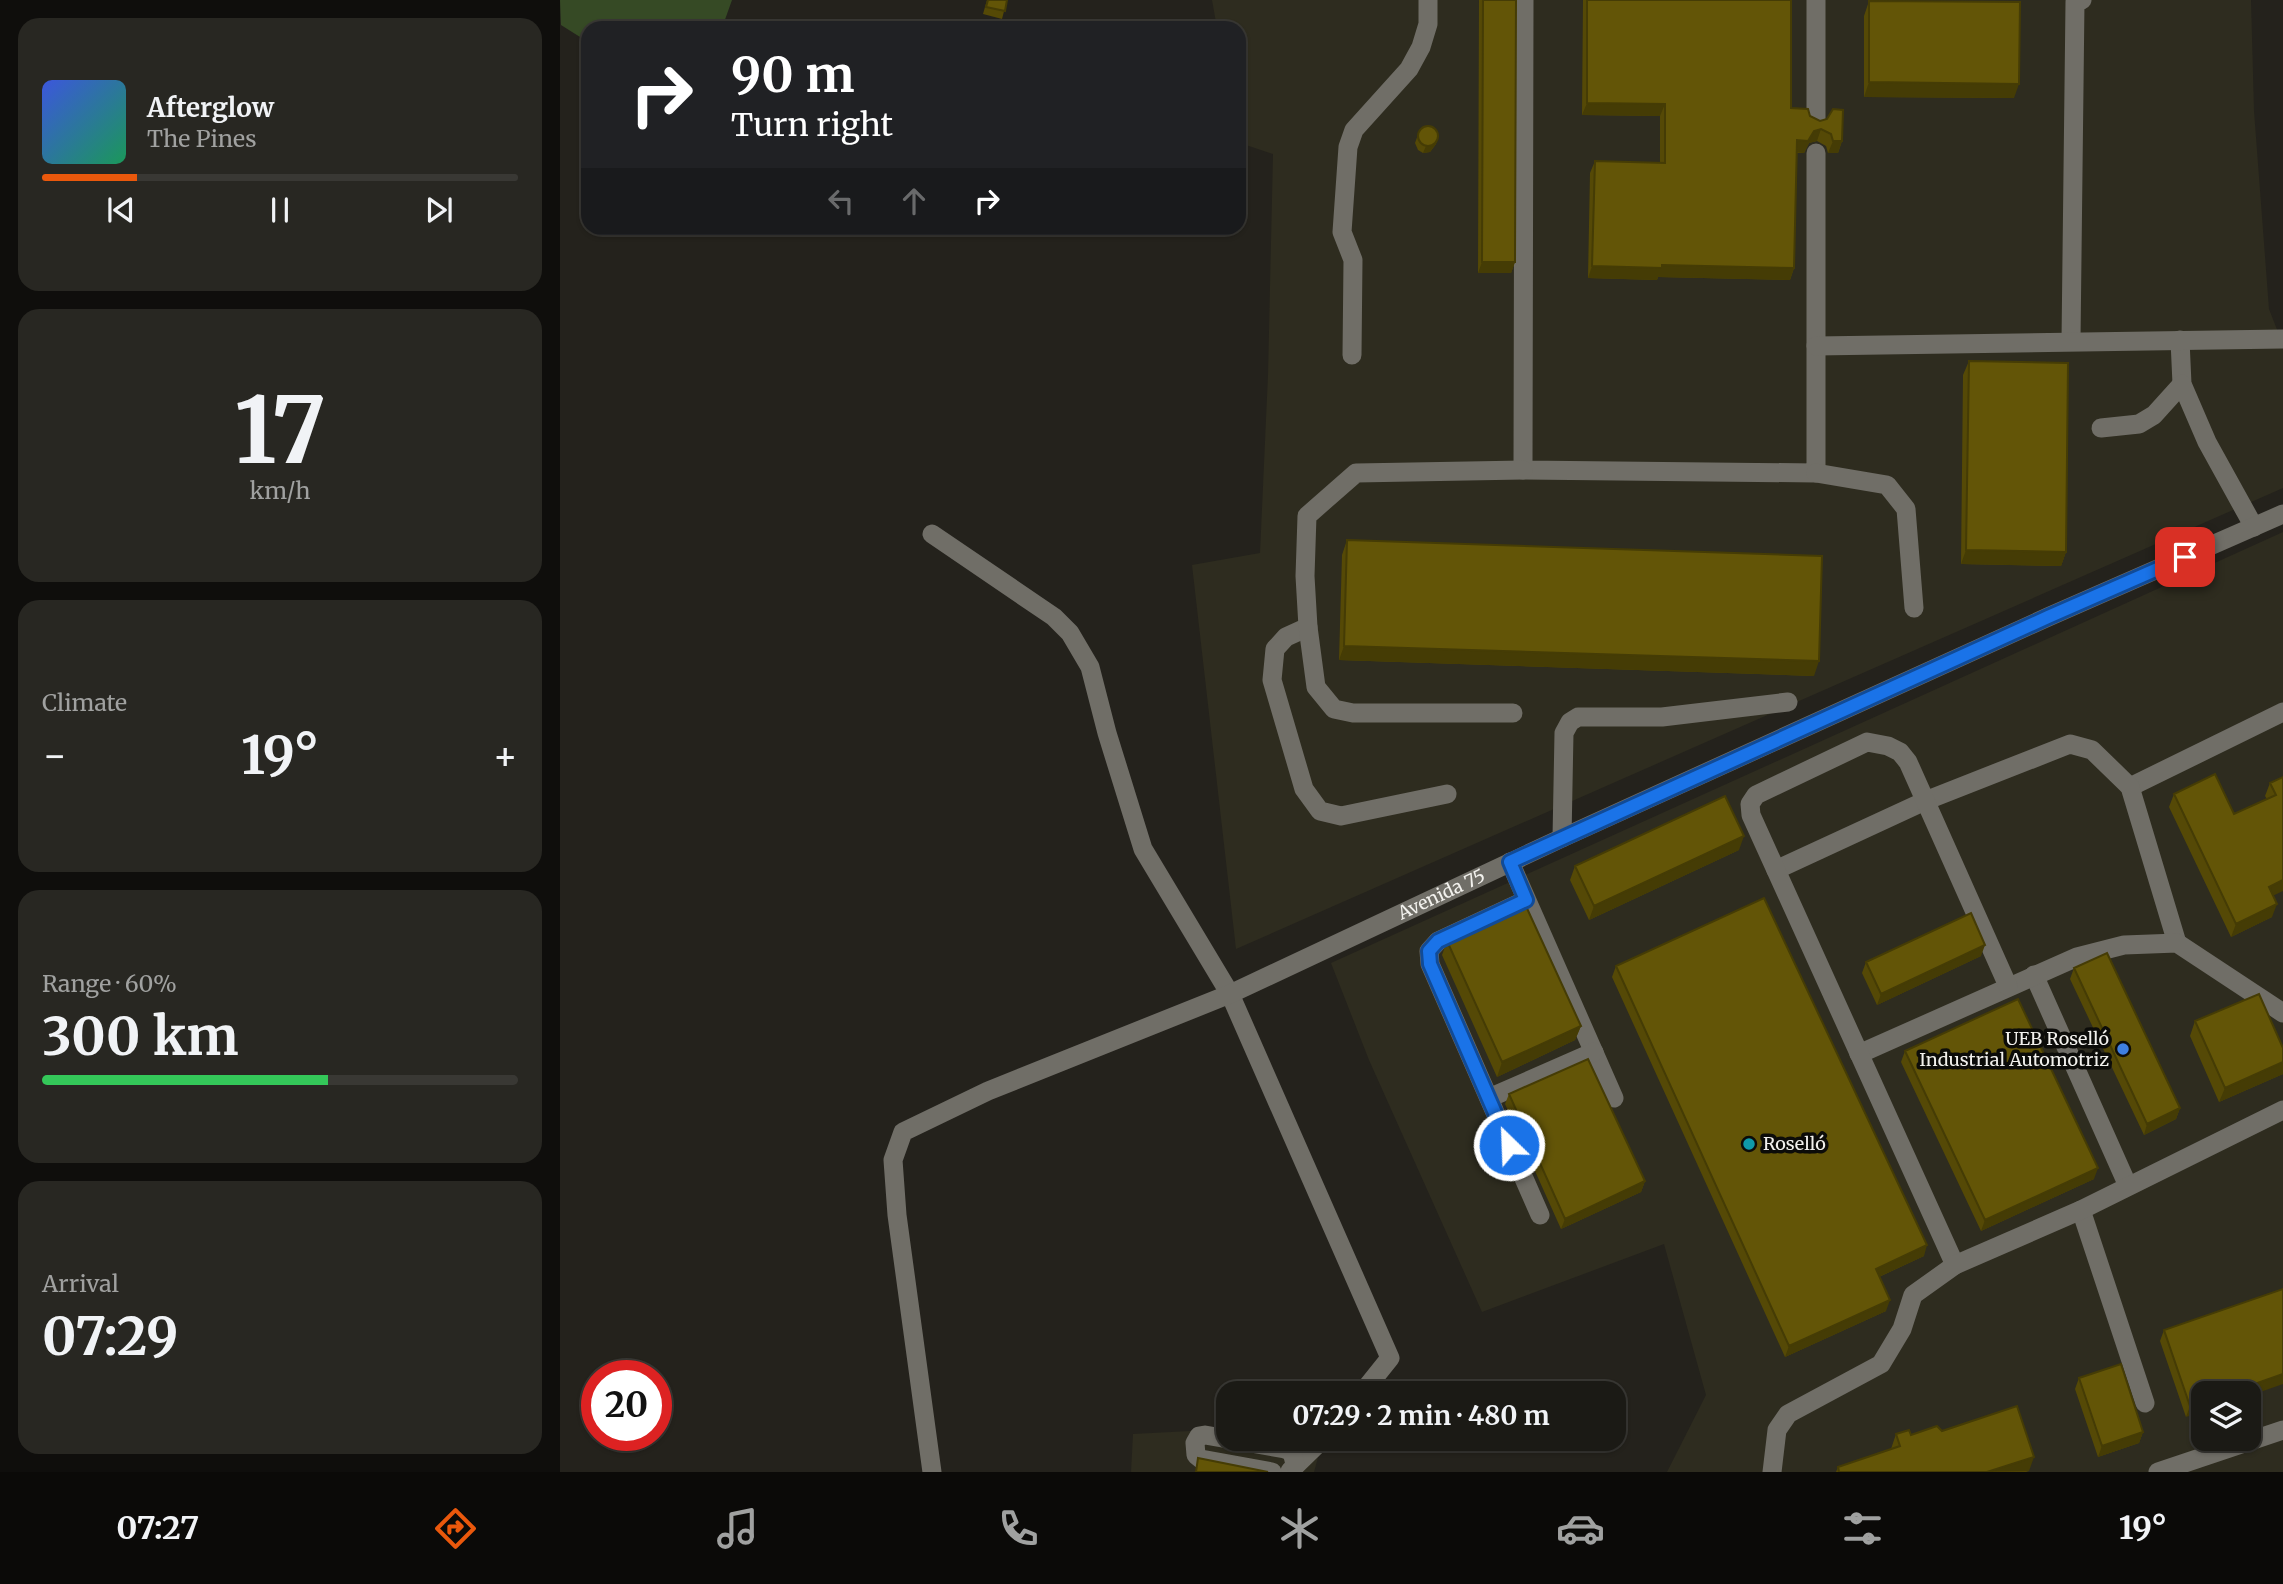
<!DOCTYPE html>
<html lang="en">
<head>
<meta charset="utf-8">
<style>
	:root { --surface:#1b1a15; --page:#282722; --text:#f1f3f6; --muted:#a0a1a0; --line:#393834; --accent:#ea580c }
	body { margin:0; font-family:Merriweather,serif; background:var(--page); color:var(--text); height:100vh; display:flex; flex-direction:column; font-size:26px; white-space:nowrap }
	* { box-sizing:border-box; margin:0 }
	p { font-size:23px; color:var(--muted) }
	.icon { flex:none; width:38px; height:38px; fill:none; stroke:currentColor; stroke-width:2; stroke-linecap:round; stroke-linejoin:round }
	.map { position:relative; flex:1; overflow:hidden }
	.side { display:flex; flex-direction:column; gap:18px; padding:18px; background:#0f0e0c; width:560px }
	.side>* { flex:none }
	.banner { position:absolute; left:21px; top:21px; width:665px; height:214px; border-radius:21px; box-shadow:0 2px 5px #0004,0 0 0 2px var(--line); background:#202124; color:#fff; overflow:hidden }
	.buttons { position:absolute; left:1631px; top:1381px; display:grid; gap:14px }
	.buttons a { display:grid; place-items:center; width:70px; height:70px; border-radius:14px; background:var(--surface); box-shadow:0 2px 5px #0004,0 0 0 2px var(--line); font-size:35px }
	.speed { position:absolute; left:21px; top:1360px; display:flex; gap:14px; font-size:35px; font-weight:700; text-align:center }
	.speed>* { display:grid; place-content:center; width:91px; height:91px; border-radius:50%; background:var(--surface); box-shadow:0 2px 5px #0004,0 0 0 2px var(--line); line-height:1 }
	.speed .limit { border:10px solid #d22; background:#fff; color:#111 }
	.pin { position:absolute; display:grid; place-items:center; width:60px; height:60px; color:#fff; margin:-30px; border-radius:14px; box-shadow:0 4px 10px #0006 }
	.me { position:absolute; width:77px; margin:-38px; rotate:336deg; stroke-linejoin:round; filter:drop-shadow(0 0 5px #0008) }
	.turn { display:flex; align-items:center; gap:24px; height:147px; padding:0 35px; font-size:32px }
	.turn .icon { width:91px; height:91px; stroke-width:2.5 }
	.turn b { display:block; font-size:49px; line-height:60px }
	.lanes { display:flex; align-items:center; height:66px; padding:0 35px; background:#0003; justify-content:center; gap:35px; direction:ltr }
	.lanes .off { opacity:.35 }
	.big { font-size:52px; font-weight:700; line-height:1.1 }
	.side .card { flex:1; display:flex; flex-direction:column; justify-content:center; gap:10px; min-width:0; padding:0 24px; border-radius:21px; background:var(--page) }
	.side .dial { align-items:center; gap:0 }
	.dial b { font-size:91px; line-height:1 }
	.song { display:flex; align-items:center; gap:21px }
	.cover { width:84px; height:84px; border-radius:10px; background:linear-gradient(135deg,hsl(230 70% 55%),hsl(150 70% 35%)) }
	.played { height:7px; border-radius:4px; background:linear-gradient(90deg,var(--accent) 20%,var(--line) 20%) }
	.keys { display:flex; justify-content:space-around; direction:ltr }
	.heat { display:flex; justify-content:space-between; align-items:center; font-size:38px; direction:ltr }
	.charge { height:10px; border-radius:5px; background:linear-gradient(90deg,#34c759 60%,var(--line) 0) }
	.trip { position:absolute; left:656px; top:1381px; width:410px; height:70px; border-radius:21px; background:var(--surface); box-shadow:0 2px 5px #0004,0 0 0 2px var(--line); font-weight:700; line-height:70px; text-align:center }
	.dock { display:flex; height:112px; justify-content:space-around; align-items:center; background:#0b0a08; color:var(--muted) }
	.dock .icon { width:49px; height:49px }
	.dock .selected { color:var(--accent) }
	.dock b { font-size:32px; color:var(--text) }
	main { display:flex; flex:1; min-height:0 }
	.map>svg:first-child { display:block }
	.built { fill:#2e2c1f; fill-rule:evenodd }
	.green { fill:#364a25 }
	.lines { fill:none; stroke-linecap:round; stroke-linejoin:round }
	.minor { stroke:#706e67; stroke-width:19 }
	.wall { fill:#554906 }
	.shaded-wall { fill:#453c05 }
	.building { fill:#635507; stroke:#453c05; stroke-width:2 }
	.route-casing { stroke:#114b97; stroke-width:18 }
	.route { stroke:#1a73e8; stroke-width:12 }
	.shop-dot { fill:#3f7fe0; stroke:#0c0c09; stroke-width:2.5 }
	.culture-dot { fill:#0f9aa8; stroke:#0c0c09; stroke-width:2.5 }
	.labels { text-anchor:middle; stroke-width:7; stroke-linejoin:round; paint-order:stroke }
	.street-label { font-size:18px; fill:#f2f1ed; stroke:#0c0c09 }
	.poi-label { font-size:18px; fill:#f2f1ed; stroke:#0c0c09; text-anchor:end }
</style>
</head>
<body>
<main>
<section class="side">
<div class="card">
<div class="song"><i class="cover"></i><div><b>Afterglow</b><p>The Pines</p></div></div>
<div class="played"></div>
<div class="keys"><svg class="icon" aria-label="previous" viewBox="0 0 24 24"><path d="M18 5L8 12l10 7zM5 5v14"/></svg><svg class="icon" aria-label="pause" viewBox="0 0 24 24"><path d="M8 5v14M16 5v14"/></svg><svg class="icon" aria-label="next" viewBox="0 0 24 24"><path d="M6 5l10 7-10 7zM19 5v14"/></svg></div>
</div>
<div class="card dial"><b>17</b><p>km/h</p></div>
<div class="card"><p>Climate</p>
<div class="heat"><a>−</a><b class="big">19°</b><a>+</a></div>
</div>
<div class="card"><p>Range · 60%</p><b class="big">300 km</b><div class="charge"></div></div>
<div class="card"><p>Arrival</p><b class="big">07:29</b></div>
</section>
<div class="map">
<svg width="1723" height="1472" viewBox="0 0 1723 1472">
	<rect width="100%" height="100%" fill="#24221c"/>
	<path class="built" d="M652,0H1691L1694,111L1709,309L1723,345V488L676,949L632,565L700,553L708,375L713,154L680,143L679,28H657Z
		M1723,532V1472H1107L1146,1395L1104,1244L922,1312L809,1060L771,963ZM1643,1393H1689V1438H1643Z
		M668,1429V1438L763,1439L754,1472H571L573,1434Z"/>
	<path class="green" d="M0,0H172L162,28H28V42L1,25Z"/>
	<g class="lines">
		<g class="minor">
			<path d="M964,0L963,470L1256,473V153"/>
			<path d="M1256,121V0"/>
			<path d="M1620,340L1622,384L1647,442L1694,527"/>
			<path d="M1511,341L1515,2L1522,0"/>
			<path d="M1256,346L1723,339"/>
			<path d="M792,355L793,260L782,232L788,147L794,130L849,69L861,47L868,24V0"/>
			<path d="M1541,428L1579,424L1594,415L1622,384"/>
			<path d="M1256,473L1327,485L1346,509L1354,608"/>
			<path d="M372,534L494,617L510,633L530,667L547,733L583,849L670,994L830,1358L802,1393"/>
			<path d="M748,627L726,637L715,649L712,680L744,789L760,811L781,816L887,794"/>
			<path d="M953,713H793L774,709L756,687L748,627L745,576L747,516L796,473L963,470"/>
			<path d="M1570,787L1723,712"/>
			<path d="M1002,838L1004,733L1010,722L1018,717H1102L1228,702"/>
			<path d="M950,862L1054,1098"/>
			<path d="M1216,870L1365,801L1510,744L1532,750L1570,787L1617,943"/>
			<path d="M966,900L878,941L869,951L870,964L980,1215"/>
			<path d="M1474,975L1568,1186"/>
			<path d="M1299,1054L1517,957L1564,945L1617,943L1723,1013"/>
			<path d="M929,1098L1034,1052"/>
			<path d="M1521,1210L1585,1403"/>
			<path d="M1395,1265L1191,815L1190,804L1196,795L1307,742L1328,746L1340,752L1348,762L1448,986"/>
			<path d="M730,1471L764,1438"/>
			<path id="s1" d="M372,1472L337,1215L333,1160L343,1132L428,1091L670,994L1002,838L1488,617L1723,514"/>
			<path d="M712,1472L641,1459L636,1455L635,1443L639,1436L645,1435L725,1449L732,1452L735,1464"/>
			<path d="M1212,1472L1217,1430L1228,1414L1321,1364L1342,1329L1353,1295L1395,1265L1521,1210L1723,1110"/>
			<path d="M1598,1472L1723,1430"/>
		</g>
	</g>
	<path class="wall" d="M427,0H447L442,19L423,14Z
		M919,0H956L955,262L951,273H918Z
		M1023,0H1027L1231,108L1250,116L1282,141L1278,153H1268L1266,146L1257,141L1249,143L1244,153H1237L1234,268L1230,280L1098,277L1097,280L1028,278L1030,173L1035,161L1100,163V116L1022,115Z
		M1309,1L1454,98L1304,97V16Z
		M860,129L878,137L876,144L870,152L863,153L858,150L855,143Z
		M1409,361L1506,552L1501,566L1401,564L1403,375Z
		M787,540L1254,676L779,660L782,555Z
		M1723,777L1712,917L1671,937L1609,807L1614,794L1674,814L1707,799L1705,796L1710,783Z
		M1179,850L1029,920L1010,880L1015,866Z
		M887,941L1021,1026L1015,1040L937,1077L882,955Z
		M1421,956L1317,1005L1302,973L1306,962Z
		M1056,966L1364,1256L1319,1277L1326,1311L1225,1357L1052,977Z
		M1514,968L1620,1108L1616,1119L1584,1135L1510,979Z
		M1635,1021L1723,1048V1074L1659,1102L1630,1036Z
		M1345,1051L1534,1179L1421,1231L1341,1062Z
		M949,1094L1085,1181L1081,1192L1001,1229L945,1104Z
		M1723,1289L1626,1417L1600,1341L1604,1330Z
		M1519,1378L1583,1432L1579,1443L1538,1457L1515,1389Z
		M1382,1431L1469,1471L1466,1472H1276L1278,1467L1331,1449L1336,1434L1351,1435Z"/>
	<path class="shaded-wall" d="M1309,82L1459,84L1454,98L1304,97Z
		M1027,103L1105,104L1100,116L1022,115Z
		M1261,129L1257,141L1249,143L1244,153L1233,152L1237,140L1254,131Z
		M878,137L876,144L870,152L863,153L866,146Z
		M1273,141H1282L1278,153H1268Z
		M922,262H955L951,273H918Z
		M1102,265L1234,268L1230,280L1098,277L1097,280L1028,278L1032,266Z
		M1406,550L1506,552L1501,566L1401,564Z
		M784,646L1259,661L1254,676L779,660Z
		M1184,836L1179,850L1029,920L1034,906Z
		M1723,880V891L1704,900L1709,887Z
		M1717,904L1712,917L1671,937L1676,924Z
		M1425,945L1421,956L1317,1005L1321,994Z
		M1021,1026L1015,1040L937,1077L942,1062Z
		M1723,1062V1074L1659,1102L1665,1088Z
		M1620,1108L1616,1119L1584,1135L1587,1124Z
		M1538,1168L1534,1179L1421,1231L1425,1220Z
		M1085,1181L1081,1192L1001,1229L1005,1219Z
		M1367,1245L1364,1256L1312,1280L1316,1269Z
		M1330,1300L1326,1311L1225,1357L1229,1346Z
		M1723,1374V1384L1689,1396V1393H1669Z
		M1643,1402V1411L1626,1417L1630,1406Z
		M1583,1432L1579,1443L1538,1457L1542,1446Z
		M1474,1457L1469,1471L1427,1472Z"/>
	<path class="building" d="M428,0H447L445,11L426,7Z
		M923,0H956L955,262H922Z
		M1027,0H1231V108L1248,109L1250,116L1260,121L1267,119L1273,109L1283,110L1282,141H1273L1271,134L1261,129L1254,131L1248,141L1237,140L1234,268L1102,265V268L1032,266L1035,161L1105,163V104L1027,103Z
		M1309,1L1460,2L1459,84L1309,82Z
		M858 136a10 10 0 1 1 20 0a10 10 0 1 1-20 0Z
		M1409,361L1508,363L1506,552L1406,550Z
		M787,540L1262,556L1259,661L784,646Z
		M1655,774L1674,814L1716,795L1710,783L1723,777V880L1709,887L1717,904L1676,924L1614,794Z
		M1165,796L1184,836L1034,906L1015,866Z
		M1204,898L1367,1245L1316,1269L1330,1300L1229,1346L1056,966Z
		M965,904L1021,1026L942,1062L887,941Z
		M1411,913L1425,945L1321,994L1306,962Z
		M1547,953L1620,1108L1587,1124L1514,968Z
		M1699,994L1723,1048V1062L1665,1088L1635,1021Z
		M1458,999L1538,1168L1425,1220L1345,1051Z
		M1028,1059L1085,1181L1005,1219L949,1094Z
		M1723,1289V1374L1669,1393H1643V1402L1630,1406L1604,1330Z
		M1561,1364L1583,1432L1542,1446L1519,1378Z
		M1457,1406L1474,1457L1427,1472H1279L1278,1467L1340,1446L1336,1434L1349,1430L1351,1435L1377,1426L1382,1431Z
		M638,1458L708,1472H636Z"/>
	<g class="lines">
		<defs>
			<path id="route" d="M949,1145L870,964L869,951L878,941L966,900L950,862L1488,617L1625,557"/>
		</defs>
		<use href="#route" class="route-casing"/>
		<use href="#route" class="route"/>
	</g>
	<circle class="shop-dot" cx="1563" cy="1049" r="7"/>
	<circle class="culture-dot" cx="1189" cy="1144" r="7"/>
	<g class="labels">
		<g class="street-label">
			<text dy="6" stroke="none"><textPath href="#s1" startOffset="933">Avenida 75</textPath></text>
		</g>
		<g class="poi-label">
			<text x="1549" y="1045">UEB Roselló<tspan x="1549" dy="21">Industrial Automotriz</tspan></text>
			<text x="1203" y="1150" text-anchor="start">Roselló</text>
		</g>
	</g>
</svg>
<div class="buttons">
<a><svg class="icon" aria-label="layers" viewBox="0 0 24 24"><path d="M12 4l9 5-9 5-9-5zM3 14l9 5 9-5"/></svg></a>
</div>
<div class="speed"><div class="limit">20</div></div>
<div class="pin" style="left:1625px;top:557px;background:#d93025"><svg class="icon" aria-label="arrive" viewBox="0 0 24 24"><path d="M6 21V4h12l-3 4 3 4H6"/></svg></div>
<svg class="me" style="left:949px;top:1145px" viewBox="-20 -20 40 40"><circle r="17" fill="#1a73e8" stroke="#fff" stroke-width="3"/><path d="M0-11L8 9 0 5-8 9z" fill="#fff"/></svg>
<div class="trip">07:29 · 2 min · 480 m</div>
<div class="banner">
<div class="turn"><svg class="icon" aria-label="right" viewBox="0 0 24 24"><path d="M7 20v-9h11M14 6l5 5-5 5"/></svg><div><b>90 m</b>Turn right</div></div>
<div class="lanes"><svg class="icon off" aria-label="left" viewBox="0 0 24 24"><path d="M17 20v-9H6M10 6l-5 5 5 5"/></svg><svg class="icon off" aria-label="ahead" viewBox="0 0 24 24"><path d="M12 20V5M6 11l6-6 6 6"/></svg><svg class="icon" aria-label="right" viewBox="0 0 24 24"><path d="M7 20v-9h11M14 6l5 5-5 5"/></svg></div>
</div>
</div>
</main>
<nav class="dock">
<b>07:27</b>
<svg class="icon selected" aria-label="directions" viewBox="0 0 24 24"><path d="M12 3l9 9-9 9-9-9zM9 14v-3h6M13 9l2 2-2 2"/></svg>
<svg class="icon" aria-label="music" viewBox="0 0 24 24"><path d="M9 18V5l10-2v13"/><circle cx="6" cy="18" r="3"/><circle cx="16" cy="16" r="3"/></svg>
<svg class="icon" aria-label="phone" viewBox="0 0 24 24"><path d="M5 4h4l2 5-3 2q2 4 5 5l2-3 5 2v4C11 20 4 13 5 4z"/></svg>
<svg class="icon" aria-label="climate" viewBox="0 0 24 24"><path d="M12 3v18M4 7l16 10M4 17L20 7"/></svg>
<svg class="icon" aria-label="car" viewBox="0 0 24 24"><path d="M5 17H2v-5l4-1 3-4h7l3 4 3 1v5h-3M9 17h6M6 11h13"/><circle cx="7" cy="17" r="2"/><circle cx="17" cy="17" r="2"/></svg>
<svg class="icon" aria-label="filters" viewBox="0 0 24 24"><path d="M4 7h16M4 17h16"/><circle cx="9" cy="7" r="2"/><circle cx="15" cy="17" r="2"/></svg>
<b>19°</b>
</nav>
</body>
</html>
